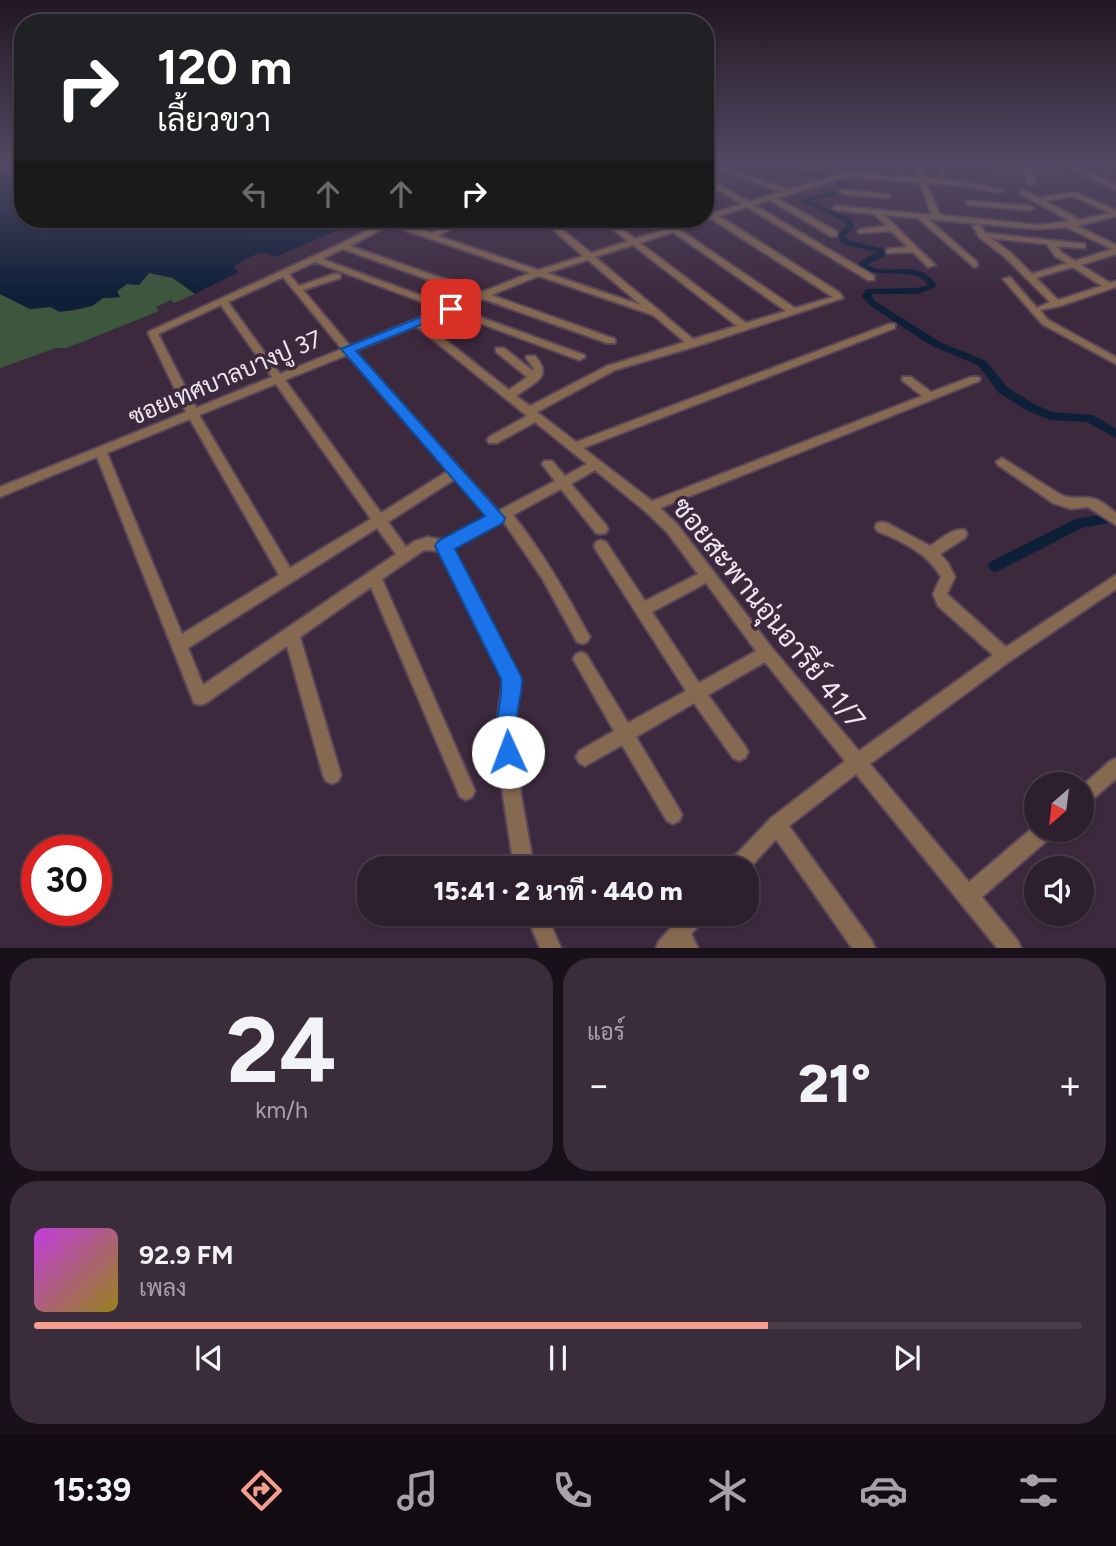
<!DOCTYPE html>
<html lang="th">
<head>
<meta charset="utf-8">
<style>
	:root { --surface:#2e1f2e; --page:#3a2c3a; --text:#f1f3f6; --muted:#a7a2aa; --line:#493d4a; --accent:#f59d8e }
	body { margin:0; font-family:Figtree,Sarabun,sans-serif; background:var(--page); color:var(--text); height:100vh; display:flex; flex-direction:column; font-size:26px; white-space:nowrap }
	* { box-sizing:border-box; margin:0 }
	p { font-size:23px; color:var(--muted) }
	.icon { flex:none; width:38px; height:38px; fill:none; stroke:currentColor; stroke-width:2; stroke-linecap:round; stroke-linejoin:round }
	.map { position:relative; height:948px; overflow:hidden }
	.drawer { display:flex; flex-direction:column; gap:10px; padding:10px; background:#191119; flex:1 }
	.drawer>* { flex:none }
	.hud { position:absolute; left:14px; top:14px; width:700px; height:214px; border-radius:28px; box-shadow:0 2px 5px #0004,0 0 0 2px var(--line); background:#202124; color:#fff; overflow:hidden }
	.needle { width:46px; rotate:208deg }
	.tools { position:absolute; left:1024px; top:772px; display:grid; gap:14px }
	.tools a { display:grid; place-items:center; width:70px; height:70px; border-radius:50%; background:var(--surface); box-shadow:0 2px 5px #0004,0 0 0 2px var(--line); font-size:35px }
	.speed { position:absolute; left:21px; top:835px; display:flex; gap:14px; font-size:35px; font-weight:700; text-align:center }
	.speed>* { display:grid; place-content:center; width:91px; height:91px; border-radius:50%; background:var(--surface); box-shadow:0 2px 5px #0004,0 0 0 2px var(--line); line-height:1 }
	.speed .limit { border:10px solid #d22; background:#fff; color:#111 }
	.pin { position:absolute; display:grid; place-items:center; width:60px; height:60px; color:#fff; margin:-30px; border-radius:14px; box-shadow:0 4px 10px #0006 }
	.me { position:absolute; width:77px; margin:-38px; rotate:358deg; stroke-linejoin:round; filter:drop-shadow(0 0 5px #0008) }
	.turn { display:flex; align-items:center; gap:24px; height:147px; padding:0 28px; font-size:32px }
	.turn .icon { width:91px; height:91px; stroke-width:2.5 }
	.turn b { display:block; font-size:49px; line-height:60px }
	.lanes { display:flex; align-items:center; height:66px; padding:0 28px; background:#0003; justify-content:center; gap:35px; direction:ltr }
	.lanes .off { opacity:.35 }
	.big { font-size:52px; font-weight:800; line-height:1.1 }
	.drawer .tile { flex:1; display:flex; flex-direction:column; justify-content:center; gap:10px; min-width:0; padding:0 24px; border-radius:28px; background:var(--page) }
	.drawer .dial { align-items:center; gap:0 }
	.dial b { font-size:91px; line-height:1 }
	.song { display:flex; align-items:center; gap:21px }
	.cover { width:84px; height:84px; border-radius:10px; background:linear-gradient(135deg,hsl(290 70% 55%),hsl(50 70% 35%)) }
	.played { height:7px; border-radius:4px; background:linear-gradient(90deg,var(--accent) 70%,var(--line) 70%) }
	.keys { display:flex; justify-content:space-around; direction:ltr }
	.heat { display:flex; justify-content:space-between; align-items:center; font-size:38px; direction:ltr }
	.drawer .tiles { flex:1; display:grid; gap:10px; grid-template-columns:1fr 1fr }
	.tile:last-child { grid-column:span 2 }
	.trip { position:absolute; left:357px; top:856px; width:402px; height:70px; border-radius:28px; background:var(--surface); box-shadow:0 2px 5px #0004,0 0 0 2px var(--line); font-weight:800; line-height:70px; text-align:center }
	.dock { display:flex; height:112px; justify-content:space-around; align-items:center; background:#120c12; color:var(--muted) }
	.dock .icon { width:49px; height:49px }
	.dock .on { color:var(--accent) }
	.dock b { font-size:32px; color:var(--text) }
	.map>svg:first-child { display:block }
	.green { fill:#3c573d }
	.water { fill:#0e1f38 }
	.lines { fill:none; stroke-linecap:round; stroke-linejoin:round }
	.canal { fill:#0e1f38; fill-rule:evenodd }
	.minor-casing { stroke:#5a475b; stroke-width:4 }
	.minor { fill:#856950; fill-rule:evenodd }
	.route { fill:#1a73e8; stroke:#114b97; stroke-width:2 }
	.labels { text-anchor:middle; stroke-width:7; stroke-linejoin:round; paint-order:stroke }
	.street-label { font-size:24px; fill:#f1e4f1; stroke:#3d293e }
	.near-street-label { font-size:28px; fill:#f1e4f1; stroke:#3d293e }
</style>
</head>
<body>
<div class="map">
<svg width="1116" height="948" viewBox="0 0 1116 948">
	<rect width="100%" height="100%" fill="#3d293e"/>
	<path class="green" d="M149,273L173,278L195,294L174,303L171,300L156,307L159,311L67,348H56L0,368V294L30,309L50,307L72,311L92,306L103,298L120,297L116,292L127,284L139,285Z"/>
	<path class="water" d="M0,169L23,170V219H349L347,221L353,224L275,257C260,247 246,260 233,267L239,272L195,294L173,278L149,273L139,285L127,284L117,291L120,297L103,298L92,306L60,312L50,307L30,309L0,294Z"/>
	<g class="lines">
		<path class="canal" d="M728,163H735L724,171L705,172V168H720Z
			M774,163C782,163 787,168 795,170C813,175 830,172 847,182V189L842,194L810,201L852,219L854,228L845,236L848,240L884,249V257L868,264L873,268C899,274 919,259 937,286L918,294H872V296L875,301L940,342L986,361L1007,387L1034,404L1052,412L1093,415L1116,429V438L1087,422L1050,420L1026,410L999,393L978,365L932,346L869,305L862,296L866,289L917,288L928,285C914,264 881,282 859,266V262L877,252L842,244L837,235L846,227L845,222L799,200L837,190L840,185C819,172 792,180 774,163Z
			M1104,514L1109,515L1111,519L1109,523L1082,528L1000,570L995,572L990,570L988,566L990,562L1075,519Z"/>
		<defs>
			<path id="minor" d="M717,163H723L724,167L730,170L789,190L844,173L917,178L914,170L917,168L920,170L924,178L959,181L1003,190L999,192L959,185L926,183L940,215L1038,225L1070,221L1020,194V190H1023L1038,198L1074,192L1116,210V216L1077,226L1116,245V254L1081,265L1110,283L1116,281V287L1060,306L1040,310L1048,320L1116,357V364L1042,324L1003,279L1010,277L1037,308L1050,302L1005,257L979,237L973,226L980,224L985,233L1085,244V248H1082L1056,246L1061,252L1075,261L1112,249L1066,227L1038,229L928,219L977,262V266L974,267L918,218L884,215L935,265L928,267L913,252L887,253V249L908,247L891,231L859,233L858,231L862,229L887,226L874,214L837,210L833,208L837,206L932,215L919,182L844,177L777,198L837,232V236H831L770,200L754,205L874,276V280H868L747,207L719,216L840,293L843,298L697,346L615,370L537,412L576,442L889,324H895V328L583,448L652,501L922,396L903,381L902,379L903,377H911L931,392L971,377H979L980,379L979,381L660,508L677,524L772,648L859,751L993,655L938,606L933,594L941,577C928,553 901,541 877,531L875,527L877,523L882,522L887,523L930,546C940,540 953,527 965,530L967,534L965,538L940,554L948,563L955,577L947,594L1006,647L1116,575V589L1010,661L870,764L969,882L1036,825V830H1053L1051,837L982,897L1018,941L1021,948H997L856,774L789,826L872,941L875,948H852L776,839L747,871V868H727L730,861L771,818L845,761L765,662L708,695L745,746L748,752L745,758L739,761L733,758L694,703L636,737L679,809L682,815L679,821L673,824L667,821L622,745L585,766L579,763L576,757L579,751L614,731L576,664L573,659L576,654L581,652L586,654L628,723L686,691L596,550L594,546L596,542L601,540L606,542L645,601L698,574L667,532L645,511L595,470L571,484L606,525L608,529L606,533L601,534L596,533L561,489L513,515C542,551 565,591 587,632L590,637L587,642L582,644L577,642L542,578L503,521L452,548L519,678L515,715V740L521,795L534,868H514L503,795L498,740V715L503,679L440,551L424,550L382,579L475,791L472,797L466,800L460,797L371,587L300,637L341,775L338,781L332,784L326,781L323,775L287,646L206,703L200,705L194,703L97,457L0,497V487L186,412L148,333L150,331L340,244L390,219H399L396,221L431,233L454,222H515L518,219H526L525,224L515,226H456L438,236L538,270L583,256L541,219H549L591,253L628,241L600,219H609L635,239L668,229L655,219H664L675,226L698,219H705V209L714,213L742,204L705,182V177L749,202L781,192L719,169ZM1073,196L1110,213L1080,220L1045,201ZM709,219H712L833,297L795,308L680,230ZM390,225L530,273L482,292L350,246ZM673,232L786,311L746,323L640,243ZM991,238L1047,244L1055,256L1067,263L1032,274L1011,253ZM633,245L737,326L693,339L595,257ZM343,249L474,296L449,306L322,259ZM588,260L641,305L547,273ZM315,262L441,309L350,346L303,290L340,278V274H334L299,286L289,274ZM1073,267L1102,286L1058,300L1036,278ZM539,276L653,315L685,342L607,366L530,406L516,396C534,382 554,378 535,356H527L526,358L533,367V371L504,348H496V352L527,377L509,390L424,323L450,312L576,359L580,360L585,357L584,355L458,309L483,299L607,343H615V339L491,295ZM283,277L342,349L280,374L228,302ZM221,305L272,377L196,408L158,334ZM416,326L527,416L489,437L487,440L489,443H497L535,422L587,464L565,476L552,461H544L542,464L555,481L498,511L355,351ZM347,355L448,471L381,513L285,380ZM276,384L371,519L290,568L199,415ZM190,419L279,575L182,634L107,453ZM455,479L488,516L443,540L428,537L415,541L406,547L388,522ZM377,528L396,554L203,685L188,648ZM706,583L756,651L699,683L652,612Z
				M784,163H790L791,165L786,166Z
				M899,163H905V166L900,167Z
				M938,163H944L945,173H941Z
				M984,163L1036,167V169L1030,170L1036,183L1029,185L1022,169L987,165Z
				M1060,163H1068L1116,185V190Z
				M1107,163H1116V168Z
				M841,190L886,194L890,196L886,198L844,194L840,192Z
				M967,201L1030,206L1034,208L1030,210L970,205H967Z
				M1002,458L1061,495C1073,500 1080,496 1091,498C1100,499 1108,507 1116,513V525L1088,507L1071,509L1053,503L998,465L996,462Z
				M1116,758V779L1088,803L1082,806V786L1110,761Z
				M526,914H546L561,948H540Z
				M683,914H706L703,921L691,934L698,948H656L659,941Z"/>
		</defs>
		<use href="#minor" class="minor-casing"/>
		<use href="#minor" class="minor"/>
	</g>
	<linearGradient id="sky" x2="0" y2="1"><stop stop-color="#221722"/><stop offset="0.55" stop-color="#514963"/><stop offset="1" stop-color="#514963" stop-opacity="0"/></linearGradient>
	<rect width="1116" height="296" fill="url(#sky)"/>
	<path class="route" d="M451,305L457,309L455,311L356,351L505,518L503,523L455,549L522,678C523,692 517,705 517,719C516,733 521,747 515,760L508,763L500,760C488,733 504,706 501,679L435,546L438,541L485,516L341,349Z"/>
	<g class="labels">
		<g class="street-label">
			<text transform="translate(225 378) rotate(-23)" y="8">ซอยเทศบาลบางปู 37</text>
		</g>
		<g class="near-street-label">
			<text transform="translate(769 613) rotate(51)" y="10">ซอยสะพานอุ่นอารีย์ 41/7</text>
		</g>
	</g>
</svg>
<div class="tools">
<a><svg class="needle" viewBox="-14 -14 28 28"><path d="M0-13l5 13h-10z" fill="#e53935"/><path d="M0 13l5-13h-10z" fill="#a7a2aa"/></svg></a>
<a><svg class="icon" aria-label="sound" viewBox="0 0 24 24"><path d="M4 9h4l5-4v14l-5-4H4zM17 9q2 3 0 6"/></svg></a>
</div>
<div class="speed"><div class="limit">30</div></div>
<div class="pin" style="left:451px;top:309px;background:#d93025"><svg class="icon" aria-label="arrive" viewBox="0 0 24 24"><path d="M6 21V4h12l-3 4 3 4H6"/></svg></div>
<svg class="me" style="left:508px;top:752px" viewBox="-20 -20 40 40"><circle r="19" fill="#fff"/><path d="M0-13L10 11 0 6-10 11z" fill="#1a73e8"/></svg>
<div class="trip">15:41 · 2 นาที · 440 m</div>
<div class="hud">
<div class="turn"><svg class="icon" aria-label="right" viewBox="0 0 24 24"><path d="M7 20v-9h11M14 6l5 5-5 5"/></svg><div><b>120 m</b>เลี้ยวขวา</div></div>
<div class="lanes"><svg class="icon off" aria-label="left" viewBox="0 0 24 24"><path d="M17 20v-9H6M10 6l-5 5 5 5"/></svg><svg class="icon off" aria-label="ahead" viewBox="0 0 24 24"><path d="M12 20V5M6 11l6-6 6 6"/></svg><svg class="icon off" aria-label="ahead" viewBox="0 0 24 24"><path d="M12 20V5M6 11l6-6 6 6"/></svg><svg class="icon" aria-label="right" viewBox="0 0 24 24"><path d="M7 20v-9h11M14 6l5 5-5 5"/></svg></div>
</div>
</div>
<section class="drawer">
<div class="tiles">
<div class="tile dial"><b>24</b><p>km/h</p></div>
<div class="tile"><p>แอร์</p>
<div class="heat"><a>−</a><b class="big">21°</b><a>+</a></div>
</div>
<div class="tile">
<div class="song"><i class="cover"></i><div><b>92.9 FM</b><p>เพลง</p></div></div>
<div class="played"></div>
<div class="keys"><svg class="icon" aria-label="previous" viewBox="0 0 24 24"><path d="M18 5L8 12l10 7zM5 5v14"/></svg><svg class="icon" aria-label="pause" viewBox="0 0 24 24"><path d="M8 5v14M16 5v14"/></svg><svg class="icon" aria-label="next" viewBox="0 0 24 24"><path d="M6 5l10 7-10 7zM19 5v14"/></svg></div>
</div>
</div>
</section>
<nav class="dock">
<b>15:39</b>
<svg class="icon on" aria-label="directions" viewBox="0 0 24 24"><path d="M12 3l9 9-9 9-9-9zM9 14v-3h6M13 9l2 2-2 2"/></svg>
<svg class="icon" aria-label="music" viewBox="0 0 24 24"><path d="M9 18V5l10-2v13"/><circle cx="6" cy="18" r="3"/><circle cx="16" cy="16" r="3"/></svg>
<svg class="icon" aria-label="phone" viewBox="0 0 24 24"><path d="M5 4h4l2 5-3 2q2 4 5 5l2-3 5 2v4C11 20 4 13 5 4z"/></svg>
<svg class="icon" aria-label="climate" viewBox="0 0 24 24"><path d="M12 3v18M4 7l16 10M4 17L20 7"/></svg>
<svg class="icon" aria-label="car" viewBox="0 0 24 24"><path d="M5 17H2v-5l4-1 3-4h7l3 4 3 1v5h-3M9 17h6M6 11h13"/><circle cx="7" cy="17" r="2"/><circle cx="17" cy="17" r="2"/></svg>
<svg class="icon" aria-label="filters" viewBox="0 0 24 24"><path d="M4 7h16M4 17h16"/><circle cx="9" cy="7" r="2"/><circle cx="15" cy="17" r="2"/></svg>
</nav>
</body>
</html>
